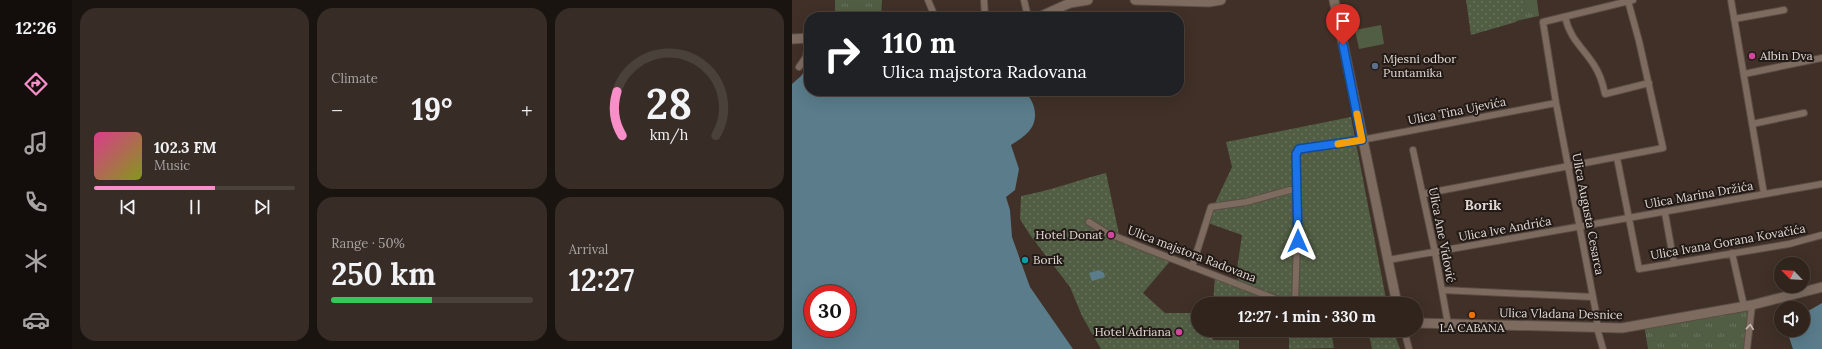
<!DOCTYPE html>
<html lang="en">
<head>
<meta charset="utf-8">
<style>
	:root { --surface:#30241d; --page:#382c26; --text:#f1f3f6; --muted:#a8a4a4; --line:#4b413b; --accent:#f98fc9 }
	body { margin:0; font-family:Lora,serif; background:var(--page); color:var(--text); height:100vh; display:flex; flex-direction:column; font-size:15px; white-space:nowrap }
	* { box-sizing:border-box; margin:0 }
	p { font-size:13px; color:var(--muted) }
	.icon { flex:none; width:22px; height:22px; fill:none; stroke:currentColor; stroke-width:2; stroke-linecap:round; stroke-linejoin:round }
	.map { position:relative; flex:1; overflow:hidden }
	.details { display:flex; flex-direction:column; gap:8px; padding:8px; background:#1a1410; width:720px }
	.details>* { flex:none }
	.guide { position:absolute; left:12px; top:12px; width:380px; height:84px; border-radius:16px; box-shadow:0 4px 16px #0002,0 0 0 1px var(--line); background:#202124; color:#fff; overflow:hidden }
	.needle { width:26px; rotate:295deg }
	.controls { position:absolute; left:982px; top:257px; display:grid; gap:8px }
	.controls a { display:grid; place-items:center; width:36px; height:36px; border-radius:50%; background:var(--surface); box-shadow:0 4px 16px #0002,0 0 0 1px var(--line); font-size:20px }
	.speed { position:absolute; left:12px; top:285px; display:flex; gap:8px; font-size:20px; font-weight:700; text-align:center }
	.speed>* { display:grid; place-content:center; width:52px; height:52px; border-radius:50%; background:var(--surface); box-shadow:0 4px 16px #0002,0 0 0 1px var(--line); line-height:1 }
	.speed .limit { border:6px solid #d22; background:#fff; color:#111 }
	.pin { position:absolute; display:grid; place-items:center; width:34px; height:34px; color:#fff; margin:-41px -17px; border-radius:50% 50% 50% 0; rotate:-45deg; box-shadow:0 0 4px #0007 }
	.pin .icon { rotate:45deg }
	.me { position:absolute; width:44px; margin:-22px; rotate:0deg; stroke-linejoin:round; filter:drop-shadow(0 0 3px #0008) }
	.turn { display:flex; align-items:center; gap:14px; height:84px; padding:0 12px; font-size:18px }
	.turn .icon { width:52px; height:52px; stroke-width:2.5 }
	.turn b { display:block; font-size:28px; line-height:34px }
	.big { font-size:30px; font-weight:700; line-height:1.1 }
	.details .widget { flex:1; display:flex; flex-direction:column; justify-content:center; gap:6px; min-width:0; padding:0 14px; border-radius:16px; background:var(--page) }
	.details .dial { align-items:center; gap:0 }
	.dial svg { height:104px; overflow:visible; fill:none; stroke:var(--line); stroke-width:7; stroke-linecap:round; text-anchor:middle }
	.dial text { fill:var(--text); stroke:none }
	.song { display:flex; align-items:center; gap:12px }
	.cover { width:48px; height:48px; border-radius:6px; background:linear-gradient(135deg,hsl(330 70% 55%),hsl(70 70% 35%)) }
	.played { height:4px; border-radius:2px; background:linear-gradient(90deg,var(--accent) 60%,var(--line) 60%) }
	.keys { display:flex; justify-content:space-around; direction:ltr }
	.heat { display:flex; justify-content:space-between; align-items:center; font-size:22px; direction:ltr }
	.charge { height:6px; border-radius:3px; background:linear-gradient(90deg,#34c759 50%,var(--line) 0) }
	.details .tiles { flex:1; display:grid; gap:8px; grid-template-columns:repeat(3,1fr) }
	.widget:first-child { grid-row:span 2 }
	.trip { position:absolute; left:399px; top:297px; width:232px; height:40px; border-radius:20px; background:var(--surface); box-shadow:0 4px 16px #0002,0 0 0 1px var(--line); font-weight:700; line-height:40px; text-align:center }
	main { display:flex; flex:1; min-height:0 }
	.tabs { display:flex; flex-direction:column; width:72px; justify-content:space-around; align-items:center; background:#130e0c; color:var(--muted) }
	.tabs .icon { width:28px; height:28px }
	.tabs .selected { color:var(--accent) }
	.tabs b { font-size:18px; color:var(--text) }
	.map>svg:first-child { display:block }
	.grass { fill:url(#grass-tufts) }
	.park { fill:url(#park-dots) }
	.pitch { fill:#525e44 }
	.water { fill:#5a7c8b; fill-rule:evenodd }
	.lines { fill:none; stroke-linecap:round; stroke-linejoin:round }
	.street-casing { stroke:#5a4d45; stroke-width:8 }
	.secondary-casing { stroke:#5a4d45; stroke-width:11 }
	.street { stroke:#7d6b60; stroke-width:6 }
	.secondary { stroke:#7d6b60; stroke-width:9 }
	.oneway { stroke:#c8bbb5 }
	.route-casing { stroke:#114b97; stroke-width:10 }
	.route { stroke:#1a73e8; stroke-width:7 }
	.slow { stroke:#f59e0b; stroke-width:7 }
	.hotel-dot { fill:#d1479c; stroke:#211a16; stroke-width:1.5 }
	.service-dot { fill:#5c6f8a; stroke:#211a16; stroke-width:1.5 }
	.culture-dot { fill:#0f9aa8; stroke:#211a16; stroke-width:1.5 }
	.food-dot { fill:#e8710a; stroke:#211a16; stroke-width:1.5 }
	.labels { text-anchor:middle; stroke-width:4; stroke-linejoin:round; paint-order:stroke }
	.poi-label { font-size:12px; fill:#e1d6d1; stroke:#211a16; text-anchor:start }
	.street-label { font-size:12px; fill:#e1d6d1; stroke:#211a16 }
	.quarter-label { font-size:14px; font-weight:bold; fill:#e1d6d1; stroke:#211a16 }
</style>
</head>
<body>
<main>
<nav class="tabs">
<b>12:26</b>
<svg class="icon selected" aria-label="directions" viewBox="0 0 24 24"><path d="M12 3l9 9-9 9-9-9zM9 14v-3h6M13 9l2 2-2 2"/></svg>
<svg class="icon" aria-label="music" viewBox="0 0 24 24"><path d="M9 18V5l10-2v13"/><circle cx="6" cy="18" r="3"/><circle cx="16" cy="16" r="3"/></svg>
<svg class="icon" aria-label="phone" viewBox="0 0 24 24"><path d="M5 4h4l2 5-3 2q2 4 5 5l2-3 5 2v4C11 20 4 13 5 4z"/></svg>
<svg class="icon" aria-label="climate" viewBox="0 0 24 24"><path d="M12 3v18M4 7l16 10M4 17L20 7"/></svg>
<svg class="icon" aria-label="car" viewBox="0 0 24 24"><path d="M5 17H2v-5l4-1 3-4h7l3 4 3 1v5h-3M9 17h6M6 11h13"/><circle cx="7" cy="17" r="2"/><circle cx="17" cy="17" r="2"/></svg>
</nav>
<section class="details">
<div class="tiles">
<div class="widget">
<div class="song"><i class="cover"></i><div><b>102.3 FM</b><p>Music</p></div></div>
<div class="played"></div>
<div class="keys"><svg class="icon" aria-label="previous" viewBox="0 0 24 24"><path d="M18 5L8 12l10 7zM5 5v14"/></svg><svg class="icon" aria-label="pause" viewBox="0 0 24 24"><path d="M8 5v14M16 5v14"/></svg><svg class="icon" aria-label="next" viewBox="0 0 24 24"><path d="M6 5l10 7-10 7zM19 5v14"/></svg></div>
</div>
<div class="widget"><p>Climate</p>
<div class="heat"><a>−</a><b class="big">19°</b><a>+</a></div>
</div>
<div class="widget dial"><svg viewBox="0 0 100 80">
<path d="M14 69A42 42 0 1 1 86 69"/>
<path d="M14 69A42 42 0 0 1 10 35" stroke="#f98fc9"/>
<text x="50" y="56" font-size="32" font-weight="700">28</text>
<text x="50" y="72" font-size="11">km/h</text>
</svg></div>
<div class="widget"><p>Range · 50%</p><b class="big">250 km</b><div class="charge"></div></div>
<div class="widget"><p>Arrival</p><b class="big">12:27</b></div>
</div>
</section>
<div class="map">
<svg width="1030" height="349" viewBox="0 0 1030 349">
	<defs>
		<pattern id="grass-tufts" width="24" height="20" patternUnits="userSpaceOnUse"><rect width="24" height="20" fill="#525e44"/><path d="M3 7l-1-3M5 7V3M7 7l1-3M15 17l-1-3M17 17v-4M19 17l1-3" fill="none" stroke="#6b745e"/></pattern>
		<pattern id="park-dots" width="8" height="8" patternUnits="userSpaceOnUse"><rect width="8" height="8" fill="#525e44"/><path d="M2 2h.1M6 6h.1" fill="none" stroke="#6b745e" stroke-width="1.8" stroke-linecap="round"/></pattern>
	</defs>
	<rect width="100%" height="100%" fill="#403027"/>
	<path class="grass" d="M43,0H90L89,17H43Z
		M731,0H745L747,16L724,21L734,7Z
		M960,305L955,349H856L852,324Z"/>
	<path class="park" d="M674,0H731L734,7L724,22L679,35Z
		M559,117L595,304H421L423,276L447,280L444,276L450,235L416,223L424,201L440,167L434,142Z
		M314,173L327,234L379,260L351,293L373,313H406V330H420L421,340H447V349H309L290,316L278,287L238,235L228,219L229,196C258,191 286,180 314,173Z
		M497,330H560L556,333L540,336L542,348L497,349Z
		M576,330H601L608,349H580Z"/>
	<path class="pitch" d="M589,25L592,44L567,49L563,30Z"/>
	<path class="water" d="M17,65V91H219C223,92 228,92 232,93C243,99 246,117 240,127C235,135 227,140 219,145L227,169L223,190L214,197L218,210L220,237L238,287L281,349H0V84L9,76ZM21,294H55V328H21Z
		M307,270L312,273L313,277L300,281L297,273Z
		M1030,303V349H1001L997,337L996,330H1011V314Z"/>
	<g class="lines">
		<defs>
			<path id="street" d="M136,0L143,17
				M192,0L193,17
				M232,0L236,17
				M939,0L972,194
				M773,17C779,41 790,46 802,65C808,74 811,84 813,94L857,83
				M942,19L992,10
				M7,67L14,57L17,38
				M952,74L1030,58
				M960,124L1012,113
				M621,150L643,252L656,324
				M825,158L847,269L997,244L1030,235
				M631,194L871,148L847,41L836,1
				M873,213L882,263
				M297,222L313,232L347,246L497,304
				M940,253L952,306
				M596,260L1030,184
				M400,267L419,207L454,202L498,190H505
				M650,290L801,297
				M503,304L505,241L504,154L507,149L564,141L764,103
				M612,330L617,349
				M811,349L805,328V318L764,103L751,22L841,0
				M955,349L960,305"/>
			<path id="secondary" d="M343,0L417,2L429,0
				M542,0L605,304
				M247,17L278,3L296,0
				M0,39L17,38
				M624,323L830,328L960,305L1030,287"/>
		</defs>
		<use href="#street" class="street-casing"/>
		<use href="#secondary" class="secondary-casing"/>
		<use href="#street" class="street"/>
		<use href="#secondary" class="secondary"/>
	</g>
	<defs><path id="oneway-chevron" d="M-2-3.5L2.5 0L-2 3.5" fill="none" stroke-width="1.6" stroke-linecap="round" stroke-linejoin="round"/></defs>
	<use class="oneway" href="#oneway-chevron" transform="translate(958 327) rotate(-84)"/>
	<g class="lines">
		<defs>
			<path id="route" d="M506,241L504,154L507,149L570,140L551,45"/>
		</defs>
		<use href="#route" class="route-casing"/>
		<use href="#route" class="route"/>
		<path class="slow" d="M546,144L570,140L565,114"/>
	</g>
	<g class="hotel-dot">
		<circle cx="960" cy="56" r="4"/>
		<circle cx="319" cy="235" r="4"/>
		<circle cx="387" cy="332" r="4"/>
	</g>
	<circle class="service-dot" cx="583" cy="66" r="4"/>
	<circle class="culture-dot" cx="233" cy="260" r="4"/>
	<circle class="food-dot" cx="680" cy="315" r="4"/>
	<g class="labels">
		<g class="poi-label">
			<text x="968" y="60">Albin Dva</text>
			<text x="591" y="63">Mjesni odbor<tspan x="591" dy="14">Puntamika</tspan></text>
			<text x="311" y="239" text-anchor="end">Hotel Donat</text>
			<text x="241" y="264">Borik</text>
			<text x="680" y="332" text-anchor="middle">LA CABANA</text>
			<text x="379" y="336" text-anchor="end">Hotel Adriana</text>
		</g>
		<g class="street-label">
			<text transform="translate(665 111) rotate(-11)" y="4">Ulica Tina Ujevića</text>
			<text transform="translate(907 195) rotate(-10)" y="4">Ulica Marina Držića</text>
			<text transform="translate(796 214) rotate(79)" y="4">Ulica Augusta Cesarca</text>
			<text transform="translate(713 229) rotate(-10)" y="4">Ulica Ive Andrića</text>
			<text transform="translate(650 235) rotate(79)" y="4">Ulica Ane Vidović</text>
			<text transform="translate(936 242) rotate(-10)" y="4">Ulica Ivana Gorana Kovačića</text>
			<text transform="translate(400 254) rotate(21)" y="4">Ulica majstora Radovana</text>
			<text transform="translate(769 314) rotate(1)" y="4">Ulica Vladana Desnice</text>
		</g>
		<g class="quarter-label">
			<text x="691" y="210">Borik</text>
		</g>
	</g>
</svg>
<div class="controls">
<a><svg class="needle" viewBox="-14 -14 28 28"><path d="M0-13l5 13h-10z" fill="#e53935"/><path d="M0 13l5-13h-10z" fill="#a8a4a4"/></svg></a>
<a><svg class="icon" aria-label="sound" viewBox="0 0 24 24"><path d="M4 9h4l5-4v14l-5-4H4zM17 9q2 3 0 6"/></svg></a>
</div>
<div class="speed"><div class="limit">30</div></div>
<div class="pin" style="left:551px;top:45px;background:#d93025"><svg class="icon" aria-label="arrive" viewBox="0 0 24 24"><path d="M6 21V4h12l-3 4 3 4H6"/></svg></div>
<svg class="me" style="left:506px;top:241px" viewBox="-20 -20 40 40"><path d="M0-17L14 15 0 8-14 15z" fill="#1a73e8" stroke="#fff" stroke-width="4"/></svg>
<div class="trip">12:27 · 1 min · 330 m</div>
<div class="guide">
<div class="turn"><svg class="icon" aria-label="right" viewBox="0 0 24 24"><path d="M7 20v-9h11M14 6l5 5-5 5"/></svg><div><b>110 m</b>Ulica majstora Radovana</div></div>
</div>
</div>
</main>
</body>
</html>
